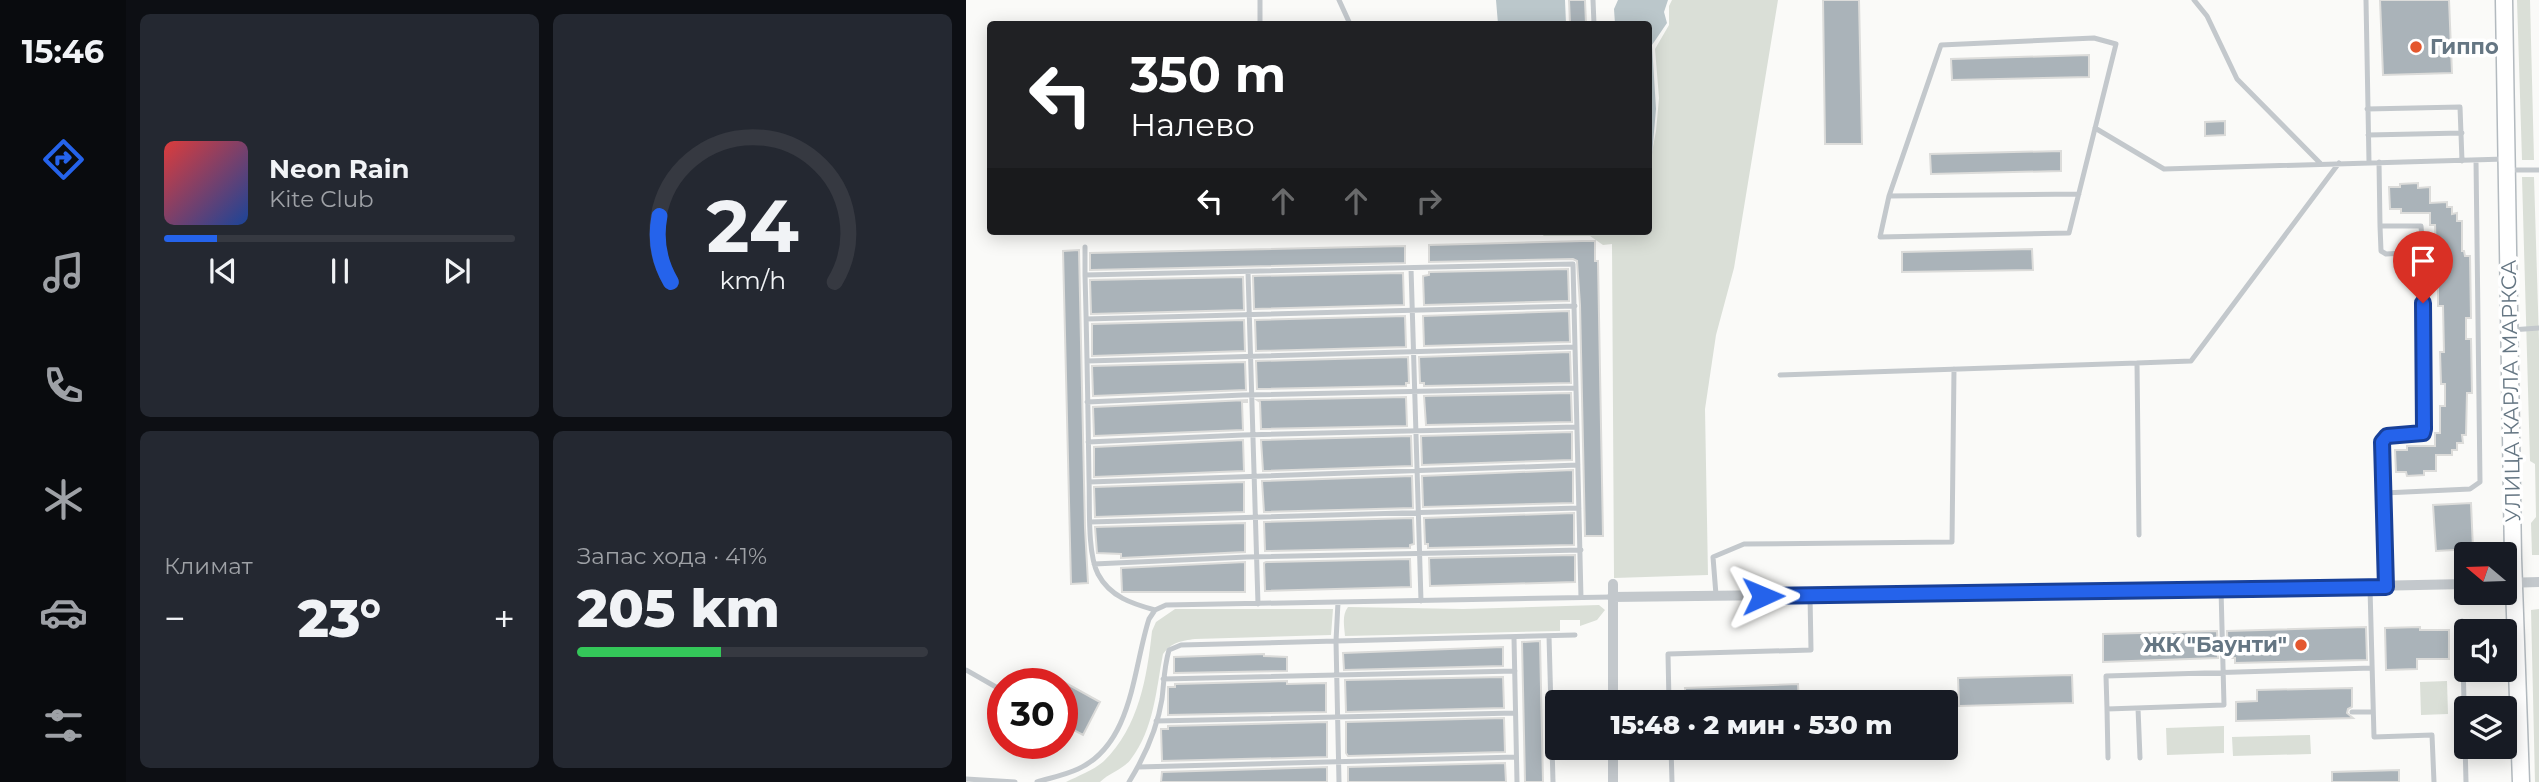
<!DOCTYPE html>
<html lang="ru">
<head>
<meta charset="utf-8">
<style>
	:root { --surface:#171b24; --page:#242831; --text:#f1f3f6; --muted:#9ea1a6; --line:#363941; --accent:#2563eb }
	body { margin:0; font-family:Montserrat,sans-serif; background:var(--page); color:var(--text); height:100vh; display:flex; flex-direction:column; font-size:26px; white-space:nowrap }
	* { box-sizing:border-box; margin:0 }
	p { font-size:23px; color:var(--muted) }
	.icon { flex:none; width:38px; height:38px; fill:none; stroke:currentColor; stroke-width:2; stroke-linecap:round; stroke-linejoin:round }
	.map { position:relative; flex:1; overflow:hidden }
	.drawer { display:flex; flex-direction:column; gap:14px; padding:14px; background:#0d0f14; width:840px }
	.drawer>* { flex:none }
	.top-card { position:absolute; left:21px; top:21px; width:665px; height:214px; border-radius:7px; box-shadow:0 4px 18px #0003; background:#202124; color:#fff; overflow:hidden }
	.needle { width:46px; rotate:289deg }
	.tools { position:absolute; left:1488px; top:542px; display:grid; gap:14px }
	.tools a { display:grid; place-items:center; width:63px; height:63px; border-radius:7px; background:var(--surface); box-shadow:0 4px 18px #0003; font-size:35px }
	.speed { position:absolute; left:21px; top:668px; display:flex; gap:14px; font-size:35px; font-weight:700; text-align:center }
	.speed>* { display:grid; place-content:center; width:91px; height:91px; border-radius:50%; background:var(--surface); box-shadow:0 4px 18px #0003; line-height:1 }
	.speed .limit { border:10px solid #d22; background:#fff; color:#111 }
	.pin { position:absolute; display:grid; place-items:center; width:60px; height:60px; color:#fff; margin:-72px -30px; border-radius:50% 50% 50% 0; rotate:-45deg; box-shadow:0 0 7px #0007 }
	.pin .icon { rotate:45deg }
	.me { position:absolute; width:77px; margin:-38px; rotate:89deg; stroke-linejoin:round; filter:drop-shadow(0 0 5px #0008) }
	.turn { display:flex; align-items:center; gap:24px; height:147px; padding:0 28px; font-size:32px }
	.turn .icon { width:91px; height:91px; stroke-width:2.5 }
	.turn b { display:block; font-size:49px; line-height:60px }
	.lanes { display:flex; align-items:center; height:66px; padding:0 28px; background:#0003; justify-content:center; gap:35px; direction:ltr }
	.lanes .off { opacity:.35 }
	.big { font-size:52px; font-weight:800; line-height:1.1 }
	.drawer .widget { flex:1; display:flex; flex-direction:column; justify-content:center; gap:10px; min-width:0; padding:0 24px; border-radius:10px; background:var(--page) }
	.drawer .dial { align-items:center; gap:0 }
	.dial svg { height:182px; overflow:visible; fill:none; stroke:var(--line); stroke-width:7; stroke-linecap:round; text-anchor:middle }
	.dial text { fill:var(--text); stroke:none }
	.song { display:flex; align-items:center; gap:21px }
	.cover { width:84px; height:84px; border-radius:10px; background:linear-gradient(135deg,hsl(0 70% 55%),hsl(220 70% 35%)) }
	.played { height:7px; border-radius:4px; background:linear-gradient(90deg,var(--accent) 15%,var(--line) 15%) }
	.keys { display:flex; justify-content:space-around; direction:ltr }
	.heat { display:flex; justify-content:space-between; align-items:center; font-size:38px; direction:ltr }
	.charge { height:10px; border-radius:5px; background:linear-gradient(90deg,#34c759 41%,var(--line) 0) }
	.drawer .tiles { flex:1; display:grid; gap:14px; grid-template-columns:repeat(2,1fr) }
	.trip { position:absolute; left:579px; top:690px; width:413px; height:70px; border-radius:7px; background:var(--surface); box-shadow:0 4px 18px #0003; font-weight:800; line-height:70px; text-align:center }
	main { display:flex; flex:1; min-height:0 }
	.tabs { display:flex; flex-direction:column; width:126px; justify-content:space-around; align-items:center; background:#090b0e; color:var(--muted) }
	.tabs .icon { width:49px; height:49px }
	.tabs .on { color:var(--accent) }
	.tabs b { font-size:32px; color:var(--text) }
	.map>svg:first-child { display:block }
	.green { fill:#dadfd7 }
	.water { fill:#bbc7cb }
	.building { fill:#aab3b9; stroke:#dcdcda; stroke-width:2 }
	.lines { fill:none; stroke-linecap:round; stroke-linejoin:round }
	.secondary-casing { stroke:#b3babf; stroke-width:19 }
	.lane { stroke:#c3c8cc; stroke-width:5 }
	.street { stroke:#c3c8cc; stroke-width:10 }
	.secondary { stroke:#fff; stroke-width:16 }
	.route-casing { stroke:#184099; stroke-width:18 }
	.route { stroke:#2563eb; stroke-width:12 }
	.poi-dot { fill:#e4572e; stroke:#fff; stroke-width:2.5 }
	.labels { text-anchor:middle; stroke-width:7; stroke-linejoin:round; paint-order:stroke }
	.poi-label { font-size:21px; font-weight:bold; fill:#657683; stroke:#fff; text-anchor:start }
	.street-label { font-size:21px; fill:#657683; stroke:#fff }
</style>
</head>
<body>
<main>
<nav class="tabs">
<b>15:46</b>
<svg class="icon on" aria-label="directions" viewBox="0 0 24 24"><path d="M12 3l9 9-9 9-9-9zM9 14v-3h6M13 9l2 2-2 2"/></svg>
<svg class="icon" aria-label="music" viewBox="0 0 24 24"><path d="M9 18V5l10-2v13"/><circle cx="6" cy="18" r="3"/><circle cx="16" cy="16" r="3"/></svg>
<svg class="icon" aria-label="phone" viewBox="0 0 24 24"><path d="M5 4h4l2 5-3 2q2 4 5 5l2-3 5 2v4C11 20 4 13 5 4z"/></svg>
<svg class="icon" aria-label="climate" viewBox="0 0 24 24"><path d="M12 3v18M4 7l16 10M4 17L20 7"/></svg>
<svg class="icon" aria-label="car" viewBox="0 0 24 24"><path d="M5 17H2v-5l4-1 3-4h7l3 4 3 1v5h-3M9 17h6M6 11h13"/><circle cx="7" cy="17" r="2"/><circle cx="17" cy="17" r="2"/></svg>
<svg class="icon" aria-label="filters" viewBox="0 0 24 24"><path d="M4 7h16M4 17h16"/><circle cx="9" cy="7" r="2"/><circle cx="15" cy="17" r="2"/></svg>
</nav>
<section class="drawer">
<div class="tiles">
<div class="widget">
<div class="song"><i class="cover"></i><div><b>Neon Rain</b><p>Kite Club</p></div></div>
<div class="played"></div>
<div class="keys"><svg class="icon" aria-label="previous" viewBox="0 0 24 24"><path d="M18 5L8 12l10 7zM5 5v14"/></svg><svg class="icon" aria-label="pause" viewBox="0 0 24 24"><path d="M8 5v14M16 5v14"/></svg><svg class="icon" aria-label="next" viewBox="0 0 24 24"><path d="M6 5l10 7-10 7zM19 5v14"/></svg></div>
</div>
<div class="widget dial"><svg viewBox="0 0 100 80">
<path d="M14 69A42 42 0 1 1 86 69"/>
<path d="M14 69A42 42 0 0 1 9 40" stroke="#2563eb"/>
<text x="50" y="56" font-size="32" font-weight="700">24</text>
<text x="50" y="72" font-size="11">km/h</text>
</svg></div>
<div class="widget"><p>Климат</p>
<div class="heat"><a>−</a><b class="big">23°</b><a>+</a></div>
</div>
<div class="widget"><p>Запас хода · 41%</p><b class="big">205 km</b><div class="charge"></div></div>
</div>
</section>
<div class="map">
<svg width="1573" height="782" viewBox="0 0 1573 782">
	<rect width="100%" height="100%" fill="#fafaf8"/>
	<path class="green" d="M706,0H812L768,268L750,335L739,409L742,575L648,578L646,244L637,245L624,236H577L580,231H682L683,168L690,131L693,98L689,49L703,25V6Z
		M1551,0H1564L1568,160H1556Z
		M1556,177H1568L1573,341V555H1566L1565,523L1570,517L1569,464L1564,461Z
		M633,605L639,610L631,620L614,626V620H594V631L379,636C378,625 376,615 382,607L497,609Z
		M209,609H367L365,635L229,639C215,641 206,642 197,654C190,690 188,729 165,759C158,769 143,773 134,782H100C112,776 128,770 138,761C173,727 181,677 186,631L190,622Z
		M1573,609V782H1569L1565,610Z
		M1481,681L1482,714L1455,715L1454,682Z
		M1258,726V753L1201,755L1200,728Z
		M1344,735L1345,754L1267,756L1266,737Z"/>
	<path class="water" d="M530,0H599L600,24H532Z
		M652,0H702L698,12L701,23L686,45L690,109L686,155L683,163L682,24H649L648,9Z"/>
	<path class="building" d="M603,0H619L620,24H604Z
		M857,0H893L896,144H859Z
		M1414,0H1483L1486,73L1417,75Z
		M1123,55V77L986,80L985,59Z
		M1259,121V135L1239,136V122Z
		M1095,151V171L965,174L964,154Z
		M1452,183V188L1464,187V203L1481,202V207H1486V214L1491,213V221H1496V251H1498L1499,256H1504L1505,318H1500V339H1505L1506,393H1501L1500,435H1496L1497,443H1491V450H1486V455H1470V471H1458V475L1441,476L1440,472H1430L1429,450H1441V446H1469V433H1474V406H1479V384H1475L1474,352H1478L1477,306H1472V275H1476V251H1470L1469,225H1464V213H1435V209H1424L1423,187H1434V184Z
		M616,241H629V261H632L637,536H619L614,305L611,261L607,259L463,262V245Z
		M439,246V263L124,270V253Z
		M1066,249L1067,270L936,272V252Z
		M113,250L119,528L122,583L105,584L97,251Z
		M602,269L603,301L458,305L457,276L463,275V272Z
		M437,273L438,305L288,309L287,276Z
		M277,277L278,310L125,314L124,280Z
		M603,311L604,342L458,346L457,316Z
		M439,316L440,347L290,351L289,320Z
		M278,320L279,351L126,356V324Z
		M604,352L605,383L458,386V383H454L453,357Z
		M442,357L443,383H440V386L291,389L290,361Z
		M279,362L280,390L127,396L126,366Z
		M605,393L606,422L460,425L458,396Z
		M440,397L441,426L295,429L294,402L291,400Z
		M281,400V402H276L277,430L128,436L127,407Z
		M606,432V460L456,465L455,436Z
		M445,436L446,466L297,471L295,440Z
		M277,440L278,471L128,477V447Z
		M607,470V503L457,507L456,476Z
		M446,476L447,508L298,512L296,481Z
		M278,482V512L129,517L128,487Z
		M1505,503L1507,549L1470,551L1467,505Z
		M608,513V545L462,548V544H459L458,518Z
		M447,518L448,544L444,545V548L299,551L298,522Z
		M279,523V552L155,558V554L131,553L129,527Z
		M609,555V582L464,586L463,558Z
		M444,559L445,587L299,591L298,563L300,562Z
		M279,562V592H156L155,568Z
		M1400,627L1401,660L1269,663V658H1262L1261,631Z
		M1454,627V630H1483V659H1451V669L1420,670L1419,628Z
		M1251,631L1252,658L1137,662V634Z
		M574,641L577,782H559L556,642Z
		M537,647V666L378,670L377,653Z
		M298,654V656L321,657V671L208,673V657Z
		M1106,675L1107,703L993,706L992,678Z
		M537,677L538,708L380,712L379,680Z
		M96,681L134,702L117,735L96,724Z
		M321,681V684L360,683V712L202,715V687H209V684Z
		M832,684L833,702H720L719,688Z
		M1386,688V707L1382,709L1381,713L1387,718L1270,721V702L1291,701V690Z
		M538,718L539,752L382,756L380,753V722Z
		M361,722V757L196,761L195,729H202V726Z
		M539,763L540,782H382V767Z
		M361,767V782H195L196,772Z
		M1433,770V782H1366V772Z"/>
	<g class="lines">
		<defs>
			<path id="secondary" d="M1538,0L1547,558L1555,782"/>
		</defs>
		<use href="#secondary" class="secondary-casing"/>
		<path class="lane" d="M294,0V24
			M373,0L384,24
			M627,0L628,24
			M1228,0L1241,16L1271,79L1354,163
			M1400,0L1403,162
			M1128,38L1150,44L1103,233L914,237L923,196L975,45Z
			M1401,109L1494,107L1496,161
			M1129,128L1198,169L1539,159
			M1402,135L1496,133
			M1413,162L1414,226H1455L1457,252L1458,429L1457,433L1421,436L1416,442L1420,587
			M1545,170H1573
			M923,196L1113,194
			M1414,226L1415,251L1420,254L1457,252
			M119,247V275
			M445,268L455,601
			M282,272L292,604
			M120,319L609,306
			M1545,330L1573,328
			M121,361L609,347
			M1171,363L1225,361L1373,163
			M814,375L1171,363L1173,535
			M121,402L277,395L610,388
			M122,442L277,435L611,427
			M123,482L612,465
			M1418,493L1504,489L1514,482L1510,160
			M124,522L613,508
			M128,564L281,557L615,550
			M1404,588L1408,737L1466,735L1468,782
			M1255,589L1258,705L1141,709L1140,676L1406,668
			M750,595L747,557L778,544L986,542L988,369
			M189,610C167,604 144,597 132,574C121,553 124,504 123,479C122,411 121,343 119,275L607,264L615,598
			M1496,621L1500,782
			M583,636L587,782
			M548,638L551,782
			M0,670L37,691
			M197,679L549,671
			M703,702L702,654L845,650L844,595
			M1172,708L1174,758
			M1141,709L1142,758
			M1386,712H1407
			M190,721L549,713
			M705,747L706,782
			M172,767L550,757
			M0,779L49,782
			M71,782C84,778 99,775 112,769C167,744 167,668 183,619L189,610L200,605L646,597
			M163,782C179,756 191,730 196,699C198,682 198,667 203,650L215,645L370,641L372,602
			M373,782L370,641L609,635"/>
		<path class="street" d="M1538,583L1573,582
			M647,584V702
			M646,597L1174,591L1500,584
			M647,747V782"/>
		<use href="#secondary" class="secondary"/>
	</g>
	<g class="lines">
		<defs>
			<path id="route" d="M797,596L1420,587L1416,442L1421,436L1457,433L1458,429L1457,303"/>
		</defs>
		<use href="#route" class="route-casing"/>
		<use href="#route" class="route"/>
	</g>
	<g class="poi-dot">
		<circle cx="1450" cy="47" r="7"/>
		<circle cx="1335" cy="645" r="7"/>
	</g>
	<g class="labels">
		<g class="poi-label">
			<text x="1464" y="54">Гиппо</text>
			<text x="1321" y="652" text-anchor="end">ЖК "Баунти"</text>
		</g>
		<g class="street-label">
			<text transform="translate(1545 391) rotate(-91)" y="7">УЛИЦА КАРЛА МАРКСА</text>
		</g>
	</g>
</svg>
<div class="tools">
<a><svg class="needle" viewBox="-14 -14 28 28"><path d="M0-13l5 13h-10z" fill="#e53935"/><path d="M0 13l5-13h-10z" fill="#9ea1a6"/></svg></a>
<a><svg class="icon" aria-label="sound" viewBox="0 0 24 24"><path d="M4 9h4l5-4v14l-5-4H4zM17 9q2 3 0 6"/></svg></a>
<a><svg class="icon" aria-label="layers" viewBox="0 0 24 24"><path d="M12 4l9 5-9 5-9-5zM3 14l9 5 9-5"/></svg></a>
</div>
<div class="speed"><div class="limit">30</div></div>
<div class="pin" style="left:1457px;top:303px;background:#d93025"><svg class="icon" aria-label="arrive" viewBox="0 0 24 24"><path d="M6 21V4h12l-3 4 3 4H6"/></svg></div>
<svg class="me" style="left:797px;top:596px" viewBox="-20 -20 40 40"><path d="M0-17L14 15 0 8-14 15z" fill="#2563eb" stroke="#fff" stroke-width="4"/></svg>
<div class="trip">15:48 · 2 мин · 530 m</div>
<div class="top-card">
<div class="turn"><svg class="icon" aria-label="left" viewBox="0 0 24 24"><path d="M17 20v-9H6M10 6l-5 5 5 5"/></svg><div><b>350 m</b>Налево</div></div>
<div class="lanes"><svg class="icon" aria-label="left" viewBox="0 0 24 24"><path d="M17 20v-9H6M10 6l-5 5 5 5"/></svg><svg class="icon off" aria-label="ahead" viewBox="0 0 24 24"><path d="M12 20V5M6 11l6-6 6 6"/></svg><svg class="icon off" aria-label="ahead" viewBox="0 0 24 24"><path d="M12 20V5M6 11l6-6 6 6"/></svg><svg class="icon off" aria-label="right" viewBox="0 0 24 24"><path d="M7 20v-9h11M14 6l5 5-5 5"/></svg></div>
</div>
</div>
</main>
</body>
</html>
